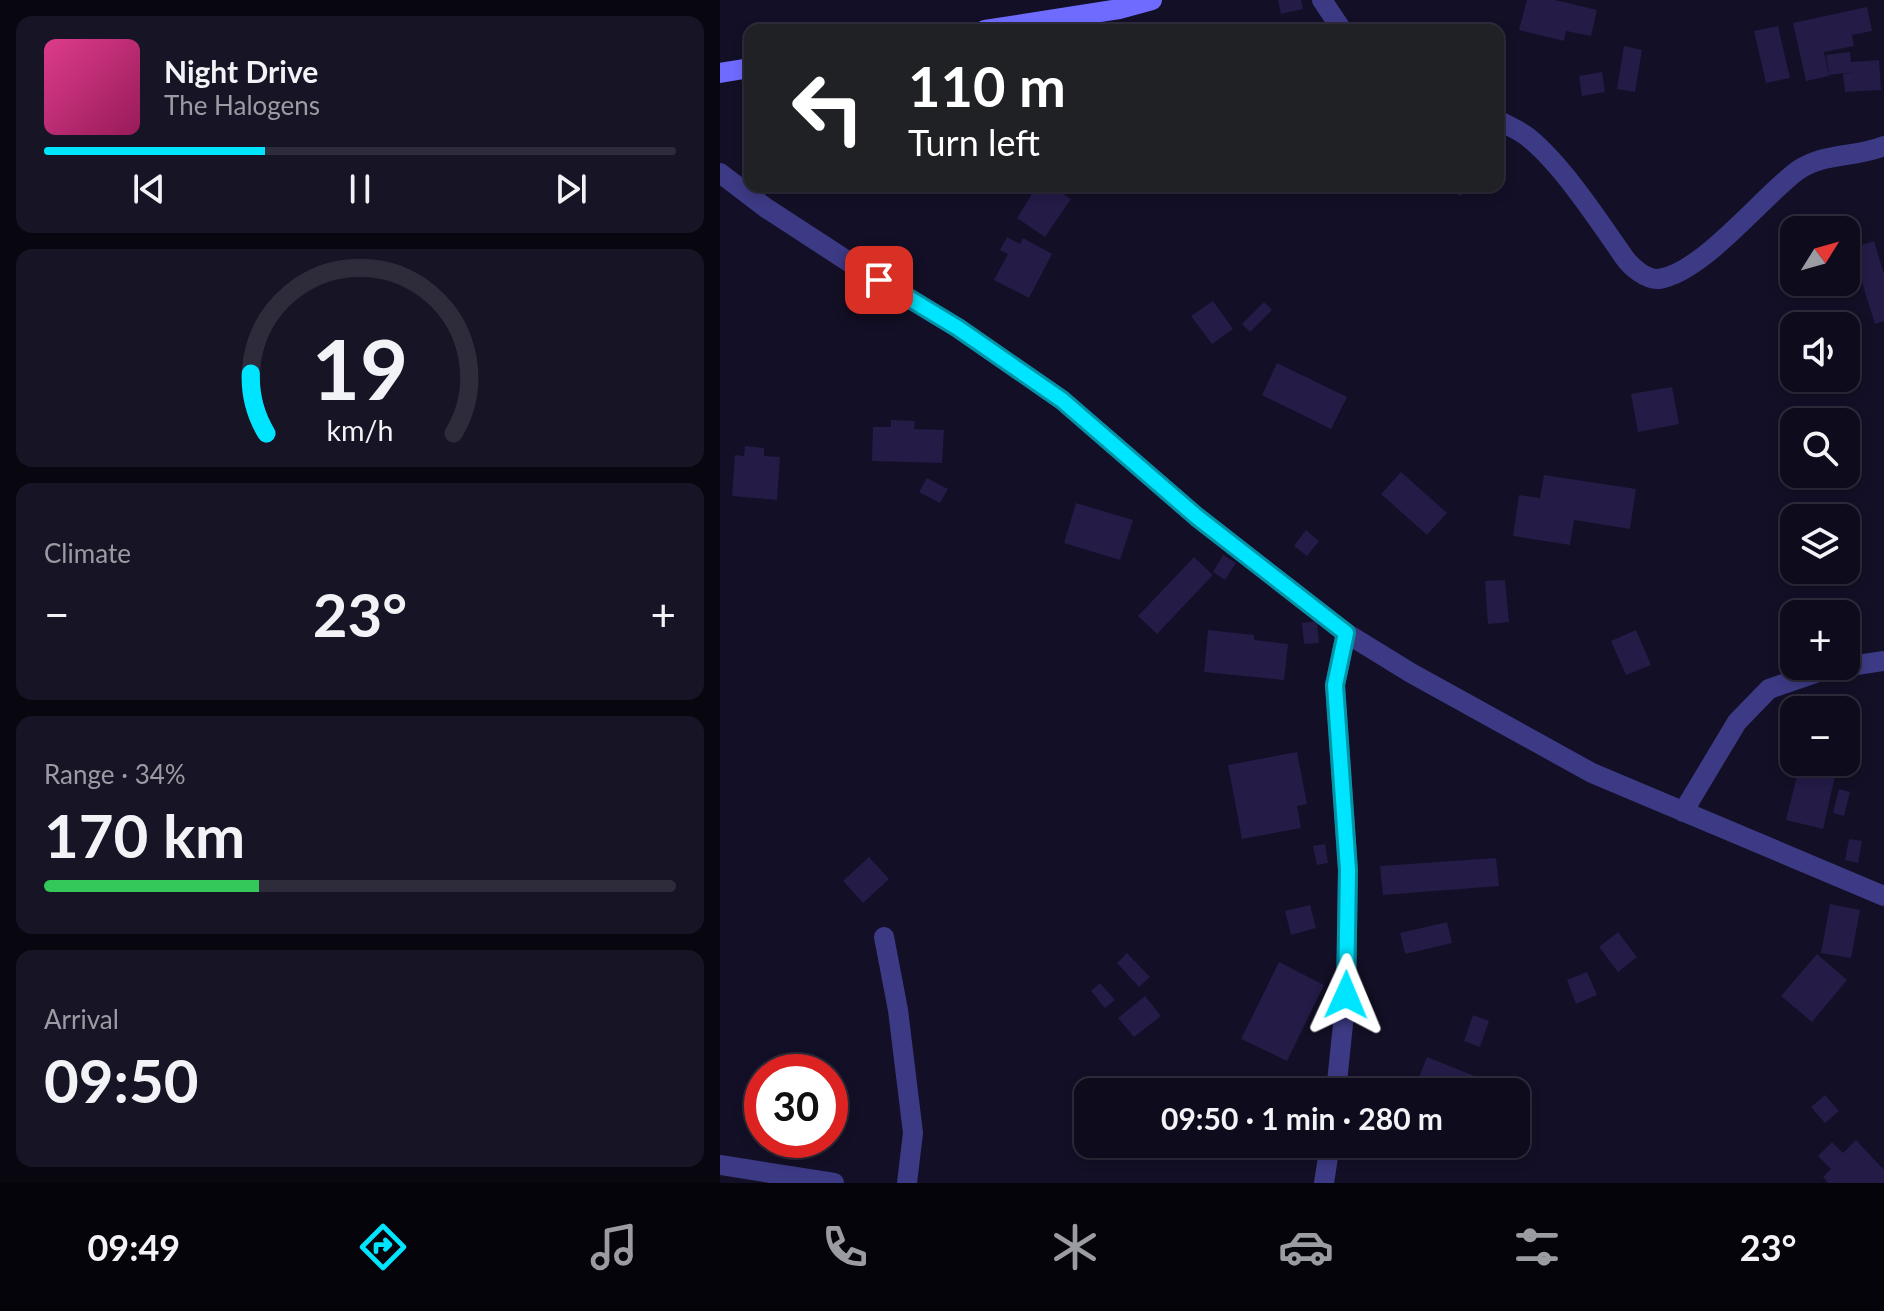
<!DOCTYPE html>
<html lang="en">
<head>
<meta charset="utf-8">
<style>
	:root { --surface:#0e0b1c; --page:#171425; --text:#f1f3f6; --muted:#9b9ba3; --line:#2e2b3b; --accent:#00e5ff }
	body { margin:0; font-family:Lato,sans-serif; background:var(--page); color:var(--text); height:100vh; display:flex; flex-direction:column; font-size:30px; white-space:nowrap }
	* { box-sizing:border-box; margin:0 }
	p { font-size:26px; color:var(--muted) }
	.icon { flex:none; width:44px; height:44px; fill:none; stroke:currentColor; stroke-width:2; stroke-linecap:round; stroke-linejoin:round }
	.map { position:relative; flex:1; overflow:hidden }
	.sheet { display:flex; flex-direction:column; gap:16px; padding:16px; background:#08060f; width:720px }
	.sheet>* { flex:none }
	.banner { position:absolute; left:24px; top:24px; width:760px; height:168px; border-radius:16px; box-shadow:0 4px 12px #0003,0 0 0 2px var(--line); background:#202124; color:#fff; overflow:hidden }
	.needle { width:52px; rotate:53deg }
	.controls { position:absolute; left:1060px; top:216px; display:grid; gap:16px }
	.controls a { display:grid; place-items:center; width:80px; height:80px; border-radius:16px; background:var(--surface); box-shadow:0 4px 12px #0003,0 0 0 2px var(--line); font-size:40px }
	.speed { position:absolute; left:24px; top:1054px; display:flex; gap:16px; font-size:40px; font-weight:700; text-align:center }
	.speed>* { display:grid; place-content:center; width:104px; height:104px; border-radius:50%; background:var(--surface); box-shadow:0 4px 12px #0003,0 0 0 2px var(--line); line-height:1 }
	.speed .limit { border:12px solid #d22; background:#fff; color:#111 }
	.pin { position:absolute; display:grid; place-items:center; width:68px; height:68px; color:#fff; margin:-34px; border-radius:16px; box-shadow:0 4px 12px #0006 }
	.me { position:absolute; width:88px; margin:-44px; rotate:1deg; stroke-linejoin:round; filter:drop-shadow(0 0 6px #0008) }
	.turn { display:flex; align-items:center; gap:28px; height:168px; padding:0 32px; font-size:36px }
	.turn .icon { width:104px; height:104px; stroke-width:2.5 }
	.turn b { display:block; font-size:56px; line-height:68px }
	.big { font-size:60px; font-weight:700; line-height:1.1 }
	.sheet .widget { flex:1; display:flex; flex-direction:column; justify-content:center; gap:12px; min-width:0; padding:0 28px; border-radius:16px; background:var(--page) }
	.sheet .dial { align-items:center; gap:0 }
	.dial svg { height:208px; overflow:visible; fill:none; stroke:var(--line); stroke-width:7; stroke-linecap:round; text-anchor:middle }
	.dial text { fill:var(--text); stroke:none }
	.song { display:flex; align-items:center; gap:24px }
	.cover { width:96px; height:96px; border-radius:12px; background:linear-gradient(135deg,hsl(330 70% 55%),hsl(330 70% 35%)) }
	.played { height:8px; border-radius:4px; background:linear-gradient(90deg,var(--accent) 35%,var(--line) 35%) }
	.keys { display:flex; justify-content:space-around; direction:ltr }
	.heat { display:flex; justify-content:space-between; align-items:center; font-size:44px; direction:ltr }
	.charge { height:12px; border-radius:6px; background:linear-gradient(90deg,#34c759 34%,var(--line) 0) }
	.trip { position:absolute; left:354px; top:1078px; width:456px; height:80px; border-radius:16px; background:var(--surface); box-shadow:0 4px 12px #0003,0 0 0 2px var(--line); font-weight:700; line-height:80px; text-align:center }
	.tabs { display:flex; height:128px; justify-content:space-around; align-items:center; background:#06040b; color:var(--muted) }
	.tabs .icon { width:56px; height:56px }
	.tabs .current { color:var(--accent) }
	.tabs b { font-size:36px; color:var(--text) }
	main { display:flex; flex:1; min-height:0 }
	.map>svg:first-child { display:block }
	.building { fill:#241b47 }
	.lines { fill:none; stroke-linecap:round; stroke-linejoin:round }
	.street { stroke:#3d3a85; stroke-width:20 }
	.secondary { stroke:#6f6bff; stroke-width:20 }
	.route-casing { stroke:#0095a6; stroke-width:20 }
	.route { stroke:#00e5ff; stroke-width:14 }
</style>
</head>
<body>
<main>
<section class="sheet">
<div class="widget">
<div class="song"><i class="cover"></i><div><b>Night Drive</b><p>The Halogens</p></div></div>
<div class="played"></div>
<div class="keys"><svg class="icon" aria-label="previous" viewBox="0 0 24 24"><path d="M18 5L8 12l10 7zM5 5v14"/></svg><svg class="icon" aria-label="pause" viewBox="0 0 24 24"><path d="M8 5v14M16 5v14"/></svg><svg class="icon" aria-label="next" viewBox="0 0 24 24"><path d="M6 5l10 7-10 7zM19 5v14"/></svg></div>
</div>
<div class="widget dial"><svg viewBox="0 0 100 80">
<path d="M14 69A42 42 0 1 1 86 69"/>
<path d="M14 69A42 42 0 0 1 8 46" stroke="#00e5ff"/>
<text x="50" y="56" font-size="32" font-weight="700">19</text>
<text x="50" y="72" font-size="11">km/h</text>
</svg></div>
<div class="widget"><p>Climate</p>
<div class="heat"><a>−</a><b class="big">23°</b><a>+</a></div>
</div>
<div class="widget"><p>Range · 34%</p><b class="big">170 km</b><div class="charge"></div></div>
<div class="widget"><p>Arrival</p><b class="big">09:50</b></div>
</section>
<div class="map">
<svg width="1164" height="1183" viewBox="0 0 1164 1183">
	<rect width="100%" height="100%" fill="#130f26"/>
	<path class="building" d="M558,0H581L583,9L561,14Z
		M807,0H835L877,10L871,36L846,31L844,41L799,30Z
		M1147,7L1152,31L1132,35L1134,46L1104,52L1109,76L1086,81L1073,23Z
		M1058,26L1070,78L1046,83L1034,31Z
		M904,46L922,50L915,92L897,89Z
		M1130,52L1131,62L1159,60L1161,90L1125,92L1123,74L1133,72L1109,75L1106,55Z
		M882,72L885,92L862,96L859,76Z
		M317,186H332L351,199L325,237L297,218Z
		M723,186H747L741,196Z
		M287,237L300,244L303,238L332,254L309,298L274,280L288,254L280,250Z
		M1154,241L1164,274V321L1155,324L1136,263L1126,266V250Z
		M493,301L513,329L492,344L471,316Z
		M544,302L552,310L530,332L522,324Z
		M557,363L627,397L611,429L542,395Z
		M952,387L959,424L918,432L911,394Z
		M171,420L195,421L194,429L224,430L222,463L152,461L153,427H171Z
		M25,446L44,448V456L60,457L57,500L12,496L15,455L24,456Z
		M681,472L727,513L707,535L661,494Z
		M824,475L916,489L910,529L854,520L850,545L793,536L799,495L820,498Z
		M207,478L228,489L220,503L199,492Z
		M356,503L413,520L400,560L344,543Z
		M586,530L599,541L587,556L574,546Z
		M503,555L516,563L505,580L493,572Z
		M474,557L493,575L437,634L418,616Z
		M785,580L789,622L768,624L765,581Z
		M597,621L599,643L584,644L582,623Z
		M488,630L534,635V640L568,644L564,680L484,672Z
		M916,630L931,665L906,675L891,641Z
		M577,752L587,804L577,806L581,828L522,839L508,765Z
		M1079,768L1115,776L1103,829L1066,820Z
		M1119,789L1130,792L1124,816L1113,813Z
		M1129,839L1142,841L1138,863L1125,860Z
		M605,844L608,863L597,865L593,846Z
		M149,857L169,879L143,903L123,881Z
		M776,858L779,886L663,895L660,866Z
		M1110,904L1140,910L1131,958L1101,953Z
		M590,905L596,928L571,935L565,911Z
		M727,922L732,943L685,954L680,933Z
		M898,932L917,957L898,972L879,947Z
		M407,953L430,977L419,987L397,963Z
		M1097,954L1127,980L1092,1022L1061,996Z
		M559,962L604,985L567,1061L521,1039Z
		M867,972L877,995L856,1004L847,980Z
		M380,983L395,1000L385,1008L371,991Z
		M425,996L441,1016L414,1037L398,1018Z
		M753,1015L769,1021L760,1047L744,1041Z
		M707,1057L757,1077L751,1092H693Z
		M1105,1095L1119,1111L1105,1123L1091,1107Z
		M1136,1140L1164,1170V1183H1108L1103,1177L1111,1169L1098,1156L1112,1142L1123,1153Z
		M689,1144H729L723,1158Z"/>
	<g class="lines">
		<path class="street" d="M602,0L622,30
			M778,120C788,126 801,131 809,138C843,166 879,221 904,257C911,267 926,280 939,279C982,273 1042,197 1077,171C1104,152 1135,158 1164,146
			M0,173L46,208L132,264L238,328L342,400L477,517L626,633L691,673L872,773L1164,896
			M963,812L1017,722L1049,689L1104,670L1164,661
			M164,937L178,1010L193,1133L187,1183
			M616,1092L626,995L628,870L615,685L626,633
			M0,1165L114,1183
			M604,1183L610,1144"/>
		<path class="secondary" d="M265,30L399,9L432,0
			M0,73L30,68"/>
	</g>
	<g class="lines">
		<defs>
			<path id="route" d="M159,280L238,328L342,400L477,517L626,633L615,685L628,870L626,995"/>
		</defs>
		<use href="#route" class="route-casing"/>
		<use href="#route" class="route"/>
	</g>
</svg>
<div class="controls">
<a><svg class="needle" viewBox="-14 -14 28 28"><path d="M0-13l5 13h-10z" fill="#e53935"/><path d="M0 13l5-13h-10z" fill="#9b9ba3"/></svg></a>
<a><svg class="icon" aria-label="sound" viewBox="0 0 24 24"><path d="M4 9h4l5-4v14l-5-4H4zM17 9q2 3 0 6"/></svg></a>
<a><svg class="icon" aria-label="search" viewBox="0 0 24 24"><circle cx="10" cy="10" r="6"/><path d="M15 15l6 6"/></svg></a>
<a><svg class="icon" aria-label="layers" viewBox="0 0 24 24"><path d="M12 4l9 5-9 5-9-5zM3 14l9 5 9-5"/></svg></a>
<a>+</a>
<a>−</a>
</div>
<div class="speed"><div class="limit">30</div></div>
<div class="pin" style="left:159px;top:280px;background:#d93025"><svg class="icon" aria-label="arrive" viewBox="0 0 24 24"><path d="M6 21V4h12l-3 4 3 4H6"/></svg></div>
<svg class="me" style="left:626px;top:995px" viewBox="-20 -20 40 40"><path d="M0-17L14 15 0 8-14 15z" fill="#00e5ff" stroke="#fff" stroke-width="4"/></svg>
<div class="trip">09:50 · 1 min · 280 m</div>
<div class="banner">
<div class="turn"><svg class="icon" aria-label="left" viewBox="0 0 24 24"><path d="M17 20v-9H6M10 6l-5 5 5 5"/></svg><div><b>110 m</b>Turn left</div></div>
</div>
</div>
</main>
<nav class="tabs">
<b>09:49</b>
<svg class="icon current" aria-label="directions" viewBox="0 0 24 24"><path d="M12 3l9 9-9 9-9-9zM9 14v-3h6M13 9l2 2-2 2"/></svg>
<svg class="icon" aria-label="music" viewBox="0 0 24 24"><path d="M9 18V5l10-2v13"/><circle cx="6" cy="18" r="3"/><circle cx="16" cy="16" r="3"/></svg>
<svg class="icon" aria-label="phone" viewBox="0 0 24 24"><path d="M5 4h4l2 5-3 2q2 4 5 5l2-3 5 2v4C11 20 4 13 5 4z"/></svg>
<svg class="icon" aria-label="climate" viewBox="0 0 24 24"><path d="M12 3v18M4 7l16 10M4 17L20 7"/></svg>
<svg class="icon" aria-label="car" viewBox="0 0 24 24"><path d="M5 17H2v-5l4-1 3-4h7l3 4 3 1v5h-3M9 17h6M6 11h13"/><circle cx="7" cy="17" r="2"/><circle cx="17" cy="17" r="2"/></svg>
<svg class="icon" aria-label="filters" viewBox="0 0 24 24"><path d="M4 7h16M4 17h16"/><circle cx="9" cy="7" r="2"/><circle cx="15" cy="17" r="2"/></svg>
<b>23°</b>
</nav>
</body>
</html>
